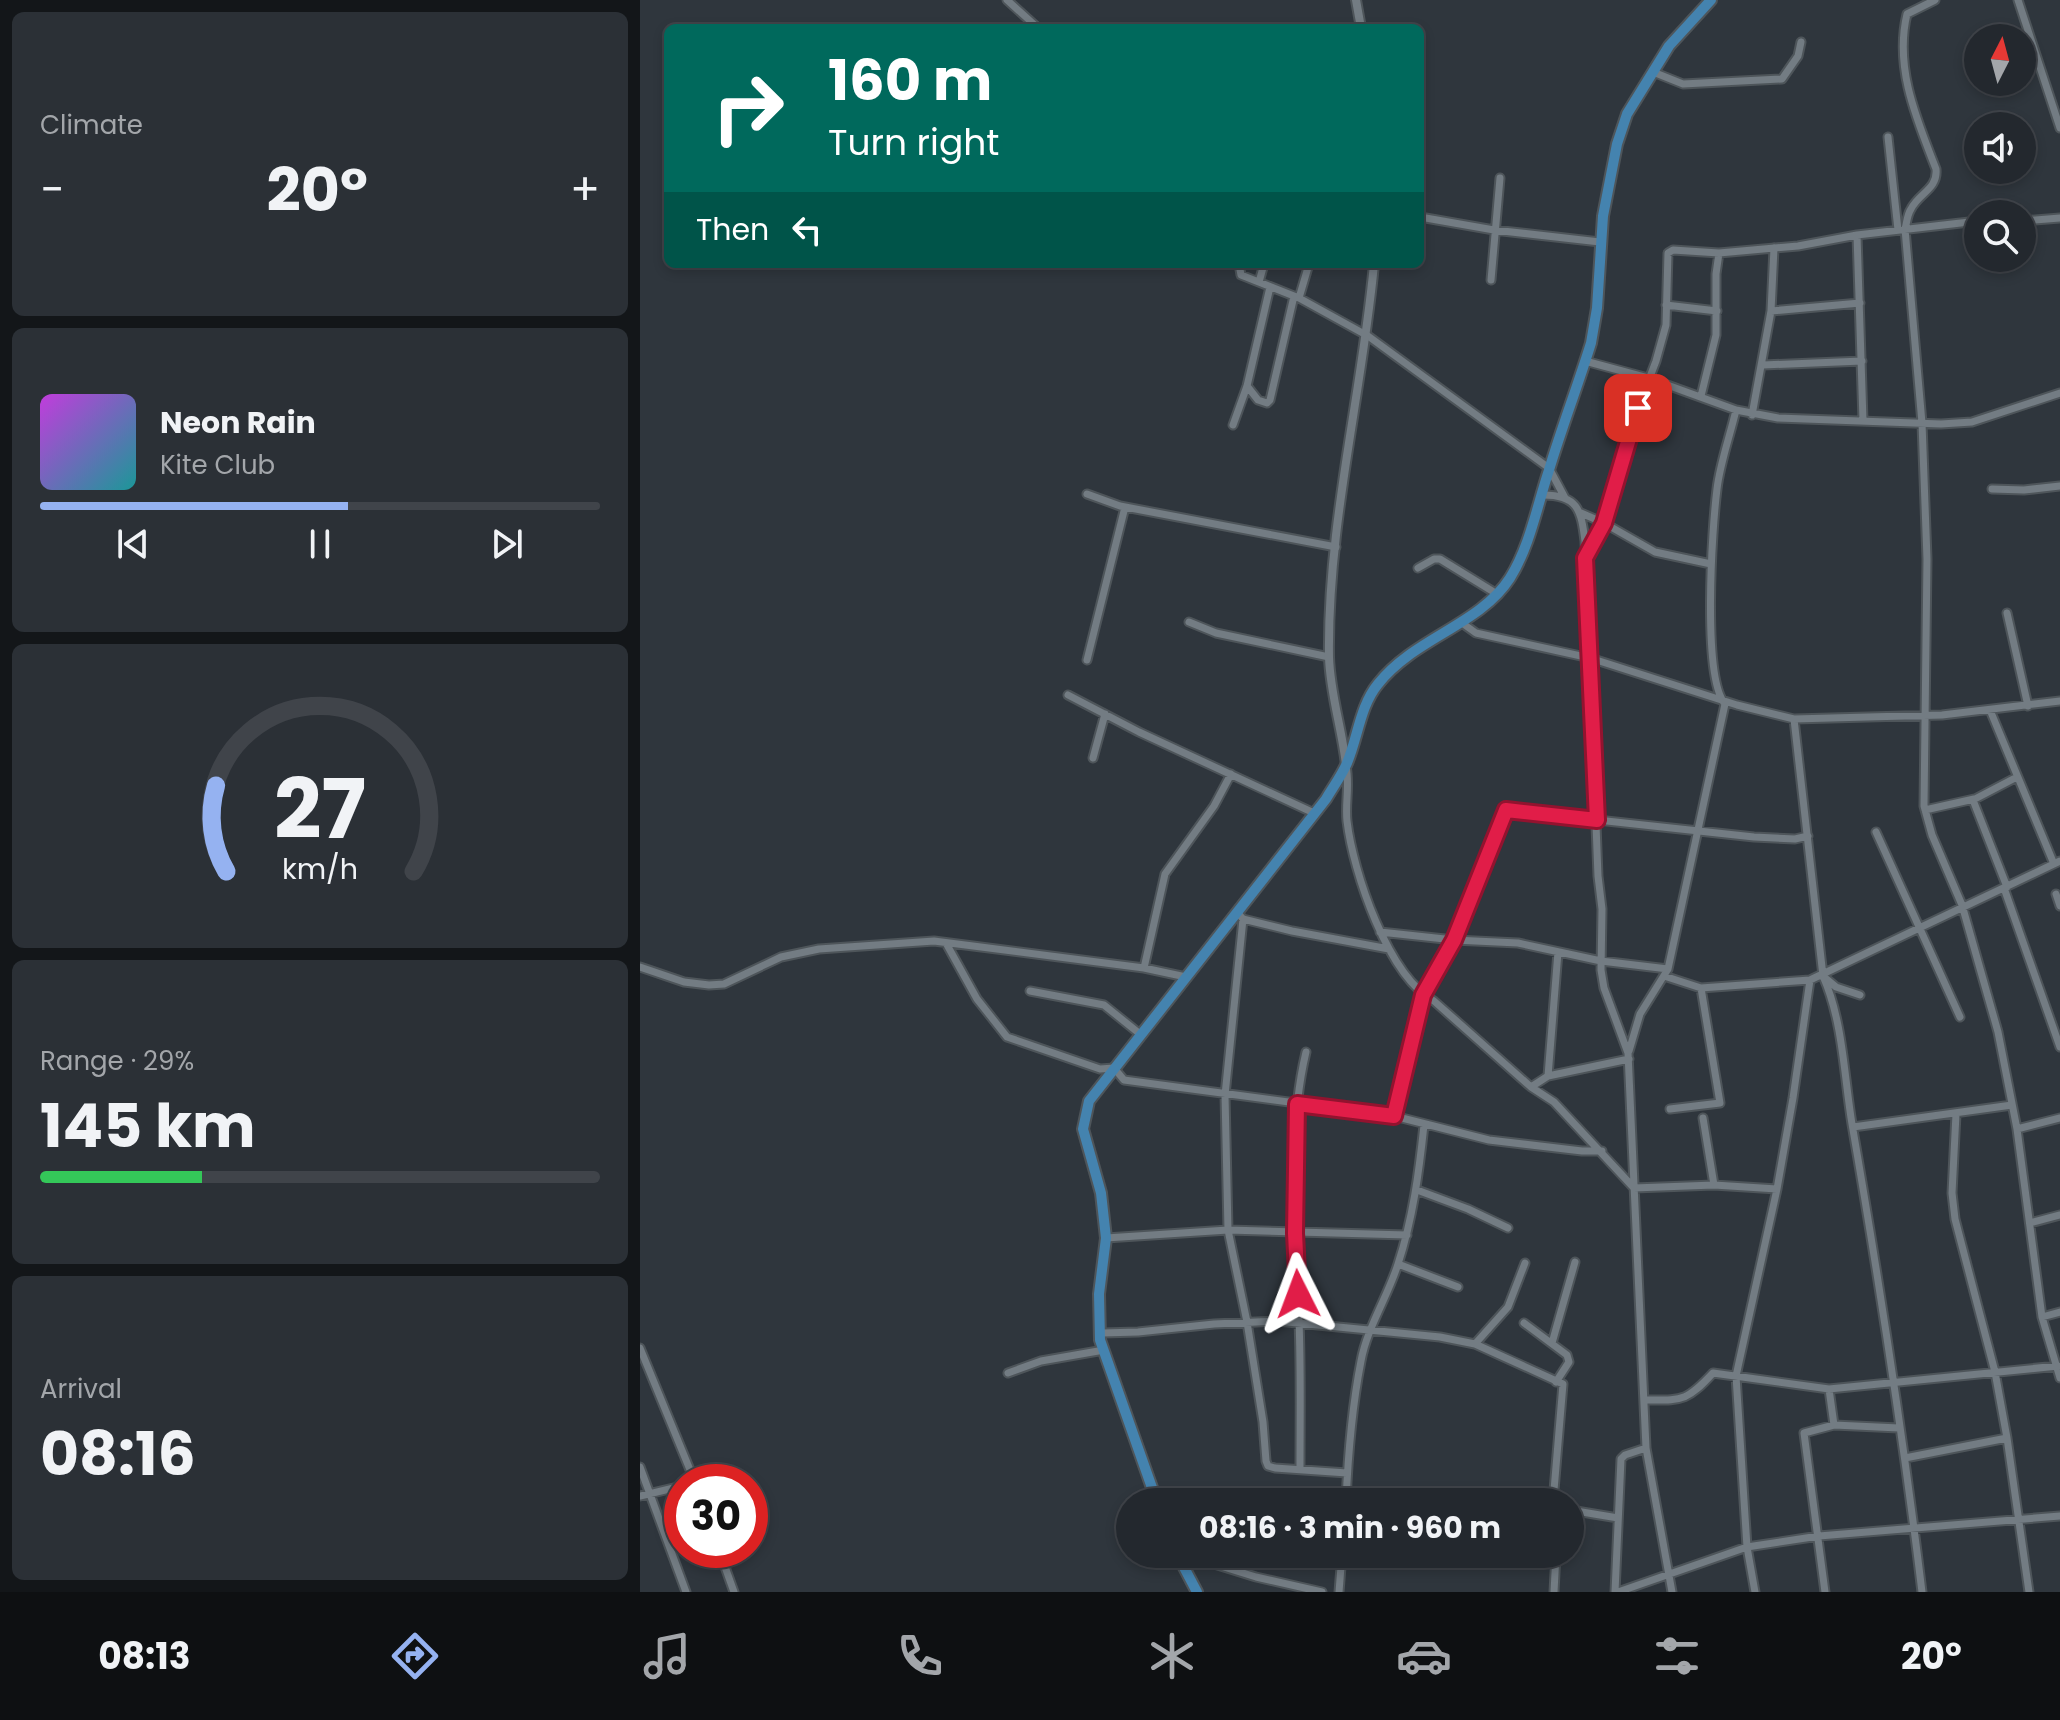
<!DOCTYPE html>
<html lang="en">
<head>
<meta charset="utf-8">
<style>
	:root { --surface:#23282e; --page:#2b3036; --text:#f1f3f6; --muted:#a3a6aa; --line:#40444a; --accent:#95b2f1 }
	body { margin:0; font-family:Poppins,sans-serif; background:var(--page); color:var(--text); height:100vh; display:flex; flex-direction:column; font-size:30px; white-space:nowrap }
	* { box-sizing:border-box; margin:0 }
	p { font-size:26px; color:var(--muted) }
	.icon { flex:none; width:44px; height:44px; fill:none; stroke:currentColor; stroke-width:2; stroke-linecap:round; stroke-linejoin:round }
	.map { position:relative; flex:1; overflow:hidden }
	.drawer { display:flex; flex-direction:column; gap:12px; padding:12px; background:#131619; width:640px }
	.drawer>* { flex:none }
	.hud { position:absolute; left:24px; top:24px; width:760px; height:244px; border-radius:12px; box-shadow:0 4px 12px #0003,0 0 0 2px var(--line); background:#00695c; color:#fff; overflow:hidden }
	.needle { width:52px; rotate:6deg }
	.controls { position:absolute; left:1324px; top:24px; display:grid; gap:16px }
	.controls a { display:grid; place-items:center; width:72px; height:72px; border-radius:50%; background:var(--surface); box-shadow:0 4px 12px #0003,0 0 0 2px var(--line); font-size:40px }
	.speed { position:absolute; left:24px; top:1464px; display:flex; gap:16px; font-size:40px; font-weight:700; text-align:center }
	.speed>* { display:grid; place-content:center; width:104px; height:104px; border-radius:50%; background:var(--surface); box-shadow:0 4px 12px #0003,0 0 0 2px var(--line); line-height:1 }
	.speed .limit { border:12px solid #d22; background:#fff; color:#111 }
	.pin { position:absolute; display:grid; place-items:center; width:68px; height:68px; color:#fff; margin:-34px; border-radius:16px; box-shadow:0 4px 12px #0006 }
	.me { position:absolute; width:88px; margin:-44px; rotate:357deg; stroke-linejoin:round; filter:drop-shadow(0 0 6px #0008) }
	.turn { display:flex; align-items:center; gap:28px; height:168px; padding:0 32px; font-size:36px }
	.turn .icon { width:104px; height:104px; stroke-width:2.5 }
	.turn b { display:block; font-size:56px; line-height:68px }
	.then { display:flex; align-items:center; height:76px; padding:0 32px; background:#0003; gap:16px; font-size:30px }
	.big { font-size:60px; font-weight:700; line-height:1.1 }
	.drawer .card { flex:1; display:flex; flex-direction:column; justify-content:center; gap:12px; min-width:0; padding:0 28px; border-radius:12px; background:var(--page) }
	.drawer .dial { align-items:center; gap:0 }
	.dial svg { height:208px; overflow:visible; fill:none; stroke:var(--line); stroke-width:7; stroke-linecap:round; text-anchor:middle }
	.dial text { fill:var(--text); stroke:none }
	.song { display:flex; align-items:center; gap:24px }
	.cover { width:96px; height:96px; border-radius:12px; background:linear-gradient(135deg,hsl(290 70% 55%),hsl(180 70% 35%)) }
	.played { height:8px; border-radius:4px; background:linear-gradient(90deg,var(--accent) 55%,var(--line) 55%) }
	.keys { display:flex; justify-content:space-around; direction:ltr }
	.heat { display:flex; justify-content:space-between; align-items:center; font-size:44px; direction:ltr }
	.charge { height:12px; border-radius:6px; background:linear-gradient(90deg,#34c759 29%,var(--line) 0) }
	.trip { position:absolute; left:476px; top:1488px; width:468px; height:80px; border-radius:40px; background:var(--surface); box-shadow:0 4px 12px #0003,0 0 0 2px var(--line); font-weight:700; line-height:80px; text-align:center }
	.tab-bar { display:flex; height:128px; justify-content:space-around; align-items:center; background:#0e1012; color:var(--muted) }
	.tab-bar .icon { width:56px; height:56px }
	.tab-bar .current { color:var(--accent) }
	.tab-bar b { font-size:36px; color:var(--text) }
	main { display:flex; flex:1; min-height:0 }
	.map>svg:first-child { display:block }
	.lines { fill:none; stroke-linecap:round; stroke-linejoin:round }
	.minor-casing { stroke:#4e555a; stroke-width:11 }
	.tertiary-casing { stroke:#4e555a; stroke-width:12 }
	.primary-casing { stroke:#4e555a; stroke-width:14 }
	.minor { stroke:#737c83; stroke-width:7 }
	.tertiary { stroke:#737c83; stroke-width:8 }
	.primary { stroke:#4483af; stroke-width:10 }
	.route-casing { stroke:#92132f; stroke-width:20 }
	.route { stroke:#e11d48; stroke-width:14 }
</style>
</head>
<body>
<main>
<section class="drawer">
<div class="card"><p>Climate</p>
<div class="heat"><a>−</a><b class="big">20°</b><a>+</a></div>
</div>
<div class="card">
<div class="song"><i class="cover"></i><div><b>Neon Rain</b><p>Kite Club</p></div></div>
<div class="played"></div>
<div class="keys"><svg class="icon" aria-label="previous" viewBox="0 0 24 24"><path d="M18 5L8 12l10 7zM5 5v14"/></svg><svg class="icon" aria-label="pause" viewBox="0 0 24 24"><path d="M8 5v14M16 5v14"/></svg><svg class="icon" aria-label="next" viewBox="0 0 24 24"><path d="M6 5l10 7-10 7zM19 5v14"/></svg></div>
</div>
<div class="card dial"><svg viewBox="0 0 100 80">
<path d="M14 69A42 42 0 1 1 86 69"/>
<path d="M14 69A42 42 0 0 1 10 36" stroke="#95b2f1"/>
<text x="50" y="56" font-size="32" font-weight="700">27</text>
<text x="50" y="72" font-size="11">km/h</text>
</svg></div>
<div class="card"><p>Range · 29%</p><b class="big">145 km</b><div class="charge"></div></div>
<div class="card"><p>Arrival</p><b class="big">08:16</b></div>
</section>
<div class="map">
<svg width="1420" height="1592" viewBox="0 0 1420 1592">
	<rect width="100%" height="100%" fill="#2f363d"/>
	<g class="lines">
		<defs>
			<path id="minor" d="M367,0L398,28
				M1295,0L1267,14C1254,68 1277,120 1296,169C1298,189 1279,193 1271,209C1267,215 1267,222 1265,229L1282,423L1287,559L1284,806L1292,835L1322,905L1358,1032L1377,1129L1402,1317L1420,1378
				M1378,0L1420,128
				M1013,72L1043,84L1142,79L1158,56L1161,42
				M1248,137L1258,230
				M780,217L854,230L960,242
				M1382,221L1420,218
				M1217,235L1223,421
				M599,264L601,275L659,298L728,336L909,468L925,498
				M851,280L860,178
				M619,282L624,264
				M659,298L669,264
				M1026,305L1077,311
				M1131,311L1220,303
				M945,361L1008,378L1096,410L1138,418L1301,424L1332,422L1420,393
				M1123,365L1222,361
				M607,386L618,400L627,403L630,400L654,296
				M1061,396L1076,335V274L1079,253
				M1112,415L1131,311L1134,248
				M593,425L607,386L630,287
				M1352,489L1384,490L1420,486
				M447,494L480,506L696,547
				M903,495C938,495 941,510 945,541L958,876L962,909L961,970L964,988L988,1053L1006,1448L1032,1592
				M941,513L964,523L1015,552L1071,564
				M946,556L964,523L998,408L1016,361L1026,325L1028,253L1033,250L1079,253L1158,246L1217,235L1338,221
				M778,568L794,559H800L857,594
				M1367,613L1388,706
				M549,622L576,633L689,657
				M822,623L836,633L950,658L1097,705L1154,719L1302,715L1420,701
				M447,660L485,507
				M428,695L499,732L674,813
				M1350,710L1414,864
				M1154,719L1183,976C1203,1021 1204,1076 1212,1124C1239,1280 1263,1436 1282,1592
				M453,758L465,714
				M706,766C710,785 705,803 707,821C713,872 748,976 794,1001L891,1087L914,1102L994,1188L1074,1185L1137,1189
				M1285,810L1334,799
				M1236,832L1320,1017
				M1367,887L1333,800L1377,777
				M1364,888L1420,1047
				M1416,894L1420,906
				M597,912L603,919L585,1095L588,1230L607,1322L623,1422L626,1461L628,1466L635,1468L707,1473
				M603,919L652,931L749,949
				M740,932L814,940L878,943L961,961L1028,969
				M306,943L337,999L367,1037L460,1069L474,1068L484,1080L754,1116L849,1140L942,1151H962
				M0,967L44,982L69,985L84,984L141,957L179,949L294,941L504,968L546,977
				M504,968L525,874L574,806L591,774
				M1024,976L1061,988L1170,980L1420,861
				M1184,977L1196,987L1220,995
				M390,991L464,1005L500,1034
				M989,1051L1000,1014L1028,969L1085,704C1062,677 1072,528 1077,489C1080,463 1090,436 1096,410
				M908,1076L918,952
				M891,1087L908,1076L989,1059
				M1030,1109L1080,1103L1061,988
				M1316,1114L1312,1193L1315,1219L1355,1372L1367,1438L1389,1592
				M754,1116L783,995L814,940L866,810L1114,837L1155,839L1168,836
				M1063,1118L1074,1185
				M1213,1127L1372,1105
				M1377,1129L1420,1118
				M777,1190L828,1209L868,1228
				M1390,1223L1420,1215
				M466,1238L588,1230L767,1235
				M758,1264L818,1287
				M1402,1317L1420,1312
				M884,1323L927,1355L929,1362L916,1382
				M462,1333L498,1332L574,1324L637,1321L800,1337L835,1344L923,1384L913,1502
				M912,1343L935,1262
				M835,1344L868,1307L885,1263
				M0,1348L55,1482
				M368,1373L401,1361L464,1350
				M1189,1389L1194,1425
				M1004,1400C1043,1400 1046,1402 1073,1373L1189,1389L1418,1366
				M1265,1458L1367,1438
				M0,1467L46,1592
				M660,1468C660,1419 661,1370 659,1321C656,1235 646,1135 666,1052
				M0,1496L42,1486
				M706,1502C708,1455 712,1407 721,1361C727,1328 748,1296 758,1264C773,1218 779,1172 784,1125
				M930,1510L978,1518
				M79,1550L94,1592
				M542,1554L616,1577L682,1592
				M699,1592L702,1554
				M914,1592L916,1554
				M975,1592L981,1459L985,1455L1006,1448
				M978,1592L1107,1547L1179,1536L1420,1516
				M1115,1592L1107,1547L1096,1376L1137,1189L1153,1098L1170,980
				M1185,1592L1164,1433L1194,1425L1259,1428"/>
			<path id="tertiary" d="M716,0L721,28
				M706,765C702,729 690,693 689,657C687,526 722,394 734,264"/>
			<path id="primary" d="M517,1502L460,1340L459,1294L466,1238L461,1193L443,1129L449,1101L686,799C693,787 702,775 707,763C718,737 720,706 738,684C774,638 840,625 870,578C890,546 897,506 909,470C922,427 938,385 951,343L957,308L963,216L977,144L987,114L1029,46L1071,0
				M537,1554L557,1592"/>
		</defs>
		<use href="#minor" class="minor-casing"/>
		<use href="#tertiary" class="tertiary-casing"/>
		<use href="#primary" class="primary-casing"/>
		<use href="#minor" class="minor"/>
		<use href="#tertiary" class="tertiary"/>
		<use href="#primary" class="primary"/>
	</g>
	<g class="lines">
		<defs>
			<path id="route" d="M658,1294L655,1233L657,1104L754,1116L783,995L814,940L866,810L957,820L945,558L964,523L998,408"/>
		</defs>
		<use href="#route" class="route-casing"/>
		<use href="#route" class="route"/>
	</g>
</svg>
<div class="controls">
<a><svg class="needle" viewBox="-14 -14 28 28"><path d="M0-13l5 13h-10z" fill="#e53935"/><path d="M0 13l5-13h-10z" fill="#a3a6aa"/></svg></a>
<a><svg class="icon" aria-label="sound" viewBox="0 0 24 24"><path d="M4 9h4l5-4v14l-5-4H4zM17 9q2 3 0 6"/></svg></a>
<a><svg class="icon" aria-label="search" viewBox="0 0 24 24"><circle cx="10" cy="10" r="6"/><path d="M15 15l6 6"/></svg></a>
</div>
<div class="speed"><div class="limit">30</div></div>
<div class="pin" style="left:998px;top:408px;background:#d93025"><svg class="icon" aria-label="arrive" viewBox="0 0 24 24"><path d="M6 21V4h12l-3 4 3 4H6"/></svg></div>
<svg class="me" style="left:658px;top:1294px" viewBox="-20 -20 40 40"><path d="M0-17L14 15 0 8-14 15z" fill="#e11d48" stroke="#fff" stroke-width="4"/></svg>
<div class="trip">08:16 · 3 min · 960 m</div>
<div class="hud">
<div class="turn"><svg class="icon" aria-label="right" viewBox="0 0 24 24"><path d="M7 20v-9h11M14 6l5 5-5 5"/></svg><div><b>160 m</b>Turn right</div></div>
<div class="then">Then<svg class="icon" aria-label="left" viewBox="0 0 24 24"><path d="M17 20v-9H6M10 6l-5 5 5 5"/></svg></div>
</div>
</div>
</main>
<nav class="tab-bar">
<b>08:13</b>
<svg class="icon current" aria-label="directions" viewBox="0 0 24 24"><path d="M12 3l9 9-9 9-9-9zM9 14v-3h6M13 9l2 2-2 2"/></svg>
<svg class="icon" aria-label="music" viewBox="0 0 24 24"><path d="M9 18V5l10-2v13"/><circle cx="6" cy="18" r="3"/><circle cx="16" cy="16" r="3"/></svg>
<svg class="icon" aria-label="phone" viewBox="0 0 24 24"><path d="M5 4h4l2 5-3 2q2 4 5 5l2-3 5 2v4C11 20 4 13 5 4z"/></svg>
<svg class="icon" aria-label="climate" viewBox="0 0 24 24"><path d="M12 3v18M4 7l16 10M4 17L20 7"/></svg>
<svg class="icon" aria-label="car" viewBox="0 0 24 24"><path d="M5 17H2v-5l4-1 3-4h7l3 4 3 1v5h-3M9 17h6M6 11h13"/><circle cx="7" cy="17" r="2"/><circle cx="17" cy="17" r="2"/></svg>
<svg class="icon" aria-label="filters" viewBox="0 0 24 24"><path d="M4 7h16M4 17h16"/><circle cx="9" cy="7" r="2"/><circle cx="15" cy="17" r="2"/></svg>
<b>20°</b>
</nav>
</body>
</html>
